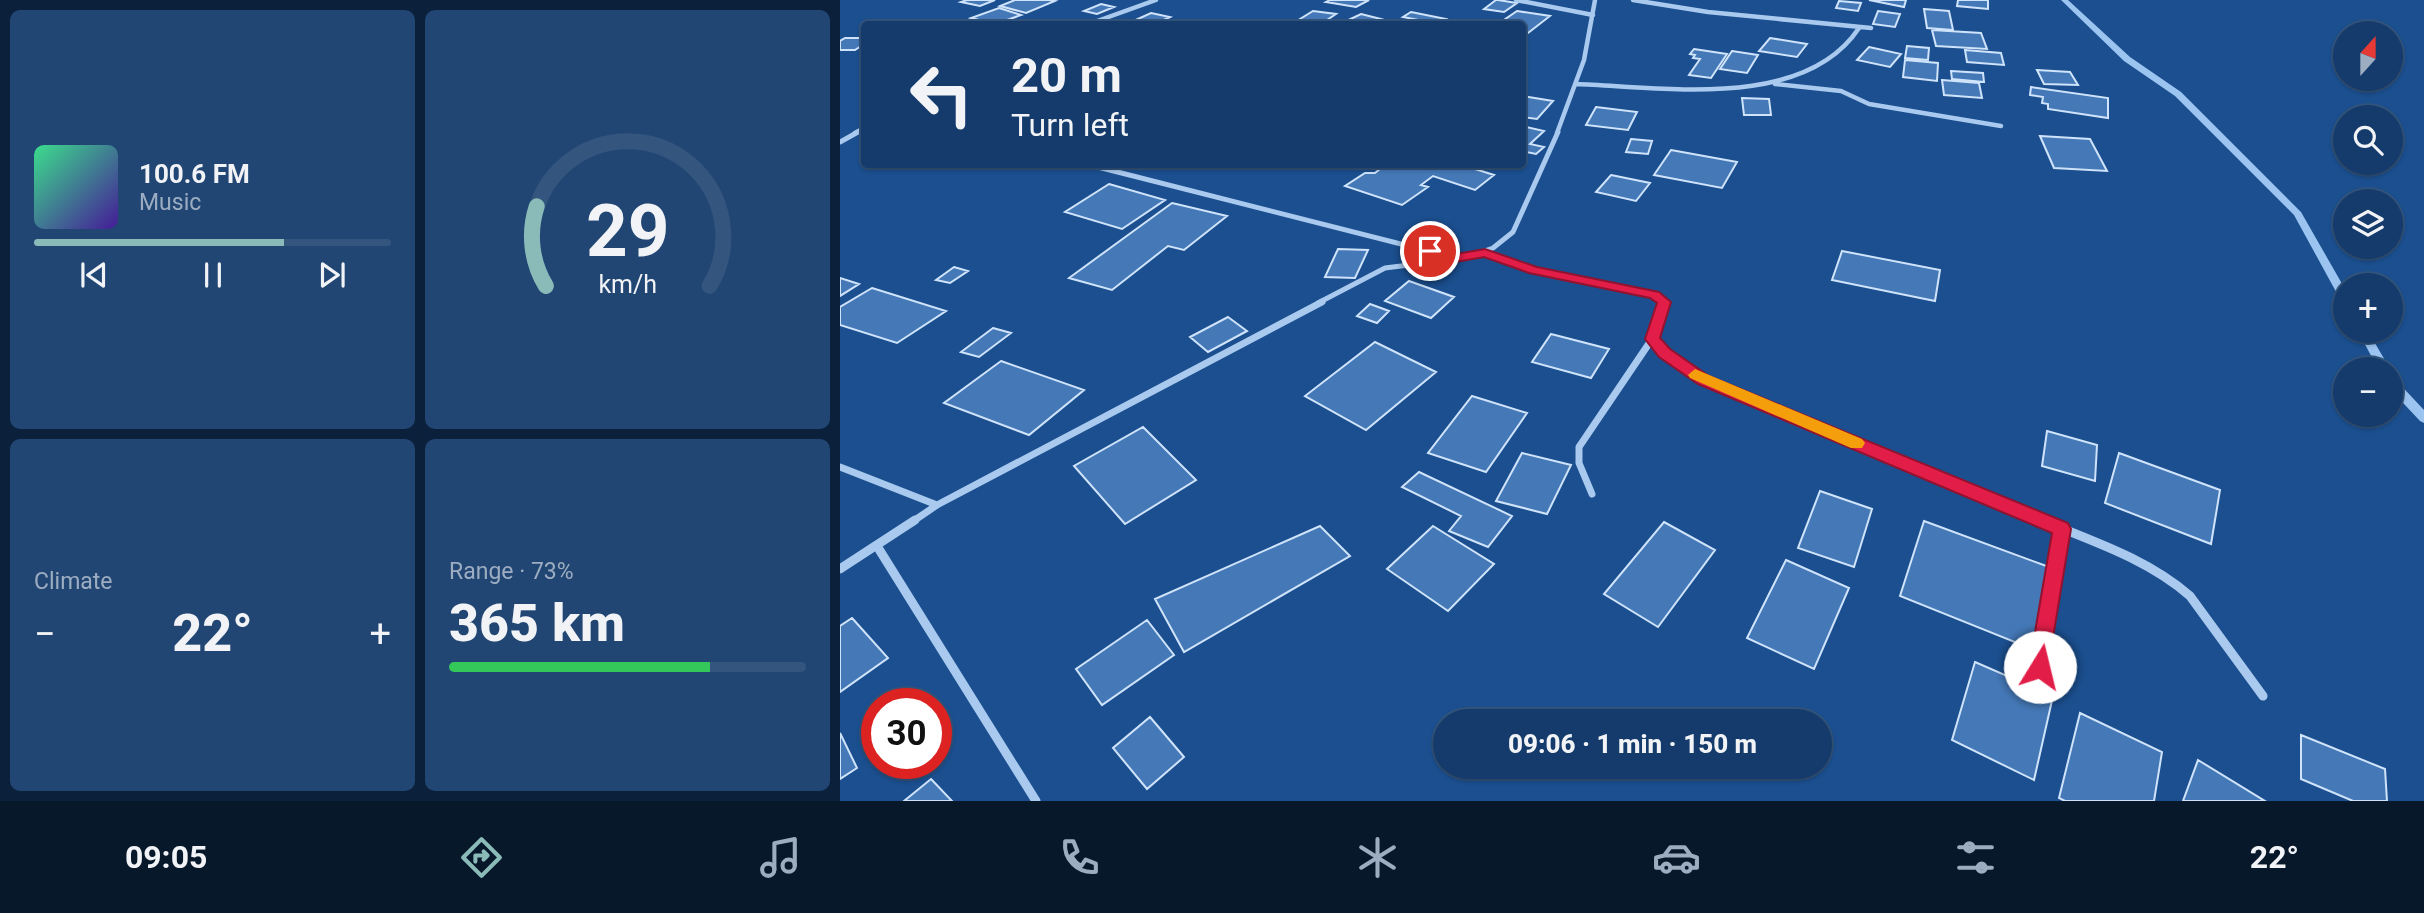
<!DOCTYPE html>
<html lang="en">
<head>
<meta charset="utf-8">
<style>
	:root { --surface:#143b6b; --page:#214673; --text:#f1f3f6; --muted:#9dadc1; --line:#33557e; --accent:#8bbbb9 }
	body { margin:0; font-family:Roboto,sans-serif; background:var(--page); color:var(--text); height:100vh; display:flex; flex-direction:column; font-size:26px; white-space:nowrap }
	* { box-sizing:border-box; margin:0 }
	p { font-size:23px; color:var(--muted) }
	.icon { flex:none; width:38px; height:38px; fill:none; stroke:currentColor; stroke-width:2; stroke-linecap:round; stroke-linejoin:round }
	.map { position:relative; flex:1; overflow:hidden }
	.details { display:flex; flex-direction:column; gap:10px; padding:10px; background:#0b203b; width:840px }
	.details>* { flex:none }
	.top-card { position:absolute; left:21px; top:21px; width:665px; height:147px; border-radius:7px; box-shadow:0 2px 5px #0004,0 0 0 2px var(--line); background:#143b6b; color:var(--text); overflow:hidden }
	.needle { width:46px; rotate:21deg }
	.buttons { position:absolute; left:1493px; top:21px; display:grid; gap:14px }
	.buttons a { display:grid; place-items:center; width:70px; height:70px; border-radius:50%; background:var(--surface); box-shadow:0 2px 5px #0004,0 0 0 2px var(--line); font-size:35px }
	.speed { position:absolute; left:21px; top:688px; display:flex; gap:14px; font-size:35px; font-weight:700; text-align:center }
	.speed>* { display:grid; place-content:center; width:91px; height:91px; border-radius:50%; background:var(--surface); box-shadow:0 2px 5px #0004,0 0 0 2px var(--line); line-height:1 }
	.speed .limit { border:10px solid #d22; background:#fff; color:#111 }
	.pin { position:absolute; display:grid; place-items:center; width:60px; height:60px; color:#fff; margin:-30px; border:4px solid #fff; border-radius:50%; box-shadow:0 2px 7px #0007 }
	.me { position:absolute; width:77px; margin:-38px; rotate:9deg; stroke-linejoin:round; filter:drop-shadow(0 0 5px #0008) }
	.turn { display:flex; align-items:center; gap:24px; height:147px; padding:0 35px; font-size:32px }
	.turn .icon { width:91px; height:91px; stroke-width:2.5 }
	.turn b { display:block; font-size:49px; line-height:60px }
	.big { font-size:52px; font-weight:800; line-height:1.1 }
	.details .tile { flex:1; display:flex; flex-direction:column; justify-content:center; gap:10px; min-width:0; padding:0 24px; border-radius:10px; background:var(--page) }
	.details .dial { align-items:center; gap:0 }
	.dial svg { height:182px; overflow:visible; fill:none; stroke:var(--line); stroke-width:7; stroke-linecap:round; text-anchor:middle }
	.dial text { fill:var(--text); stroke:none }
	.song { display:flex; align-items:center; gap:21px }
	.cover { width:84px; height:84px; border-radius:10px; background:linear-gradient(135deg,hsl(150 70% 55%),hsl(260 70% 35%)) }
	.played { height:7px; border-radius:4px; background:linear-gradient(90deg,var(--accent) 70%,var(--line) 70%) }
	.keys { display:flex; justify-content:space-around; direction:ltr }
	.heat { display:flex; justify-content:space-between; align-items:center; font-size:38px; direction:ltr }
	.charge { height:10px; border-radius:5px; background:linear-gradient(90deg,#34c759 73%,var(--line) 0) }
	.details .tiles { flex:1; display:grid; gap:10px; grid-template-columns:repeat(2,1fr) }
	.trip { position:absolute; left:593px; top:709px; width:399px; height:70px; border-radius:35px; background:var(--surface); box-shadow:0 2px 5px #0004,0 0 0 2px var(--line); font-weight:800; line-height:70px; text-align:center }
	.tabs { display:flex; height:112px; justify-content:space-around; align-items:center; background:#08182b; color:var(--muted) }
	.tabs .icon { width:49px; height:49px }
	.tabs .active { color:var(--accent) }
	.tabs b { font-size:32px; color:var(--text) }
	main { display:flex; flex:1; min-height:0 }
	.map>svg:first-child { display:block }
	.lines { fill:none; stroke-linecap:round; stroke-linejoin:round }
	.stream { fill:#9cc4f0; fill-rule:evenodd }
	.building { fill:#4478b7; stroke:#cfe3fa; stroke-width:2 }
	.street-far3 { stroke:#a9c9ee; stroke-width:4.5 }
	.street-far2 { stroke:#a9c9ee; stroke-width:5 }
	.street-far1 { stroke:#a9c9ee; stroke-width:7 }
	.street { stroke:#a9c9ee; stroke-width:9 }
	.route { fill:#e11d48; stroke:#92132f; stroke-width:2 }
	.slow { fill:#f59e0b }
</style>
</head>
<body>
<main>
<section class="details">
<div class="tiles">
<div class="tile">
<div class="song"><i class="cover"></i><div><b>100.6 FM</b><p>Music</p></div></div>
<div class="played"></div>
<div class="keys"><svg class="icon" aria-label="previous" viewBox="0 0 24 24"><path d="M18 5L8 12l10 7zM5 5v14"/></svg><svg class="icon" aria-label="pause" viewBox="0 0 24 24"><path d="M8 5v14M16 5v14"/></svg><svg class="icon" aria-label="next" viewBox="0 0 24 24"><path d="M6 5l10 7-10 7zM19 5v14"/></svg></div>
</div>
<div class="tile dial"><svg viewBox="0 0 100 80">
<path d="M14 69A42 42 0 1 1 86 69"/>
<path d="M14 69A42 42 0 0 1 10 34" stroke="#8bbbb9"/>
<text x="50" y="56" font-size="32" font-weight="700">29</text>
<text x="50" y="72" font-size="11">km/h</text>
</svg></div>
<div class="tile"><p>Climate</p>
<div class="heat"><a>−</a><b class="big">22°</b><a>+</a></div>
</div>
<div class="tile"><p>Range · 73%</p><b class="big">365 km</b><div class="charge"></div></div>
</div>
</section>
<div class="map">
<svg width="1584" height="801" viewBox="0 0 1584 801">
	<rect width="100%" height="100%" fill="#1b4f8f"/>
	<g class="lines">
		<path class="stream" d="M1221,0H1228L1290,57L1341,92L1461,212L1505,289V302L1500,299L1454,215L1335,96L1284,61Z
			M1518,331H1528L1550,369H1538Z
			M1550,377L1554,378L1584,410V423L1580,421L1550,389Z"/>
	</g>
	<path class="building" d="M127,0H155L140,6L121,2Z
		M175,0H209L215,1L186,13L160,6Z
		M490,0H529L516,7L486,2Z
		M656,0H658L677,3L664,12L644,9Z
		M1029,0H1066L1064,7Z
		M1118,0H1148V9L1117,6Z
		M999,1L1021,3L1018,11L996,8Z
		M261,4L274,7L257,14L244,11Z
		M159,8L181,15L156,24L131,18Z
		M1084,9L1109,11L1113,30L1087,28Z
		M473,11L496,14L481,24H452Z
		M677,11L710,16L688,33L682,32V24H658Z
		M1038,11L1060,14L1055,27L1033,24Z
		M571,12L606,19L599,24L563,17Z
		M311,13L330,17L315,24L289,23Z
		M521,14L541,19L530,24H500Z
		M1092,30L1141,33L1147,49L1096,46Z
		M5,38H24V44L15,50H0V41Z
		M930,38L967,44L957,57L919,51Z
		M1067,46L1089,48L1088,60L1065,58Z
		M1029,47L1061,54L1050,67L1017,60Z
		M854,49L887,54L871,78L849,75L860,59L853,58L855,55L850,54Z
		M1125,50L1161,53L1164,65L1127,62Z
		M892,51L918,55L907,73L880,69Z
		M1065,60L1098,63L1097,81L1063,77Z
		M1197,70L1230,72L1238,85L1204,84Z
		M1111,71L1143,73L1144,82L1112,79Z
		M1102,80L1139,83L1142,98L1104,95Z
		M1191,87L1268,98V118L1208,109V104L1202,103L1203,97L1190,95Z
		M682,96L713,101L697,119L682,117Z
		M902,98L929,99L931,115H904Z
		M756,107L797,112L788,130L746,125Z
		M682,126L704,131L690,144L704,147L696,154L682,151Z
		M1200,136L1250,139L1267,171L1214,168Z
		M791,139L812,141L808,154L786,152Z
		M831,150L897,162L882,188L814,175Z
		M546,164L555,167L558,164H619L654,175L635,190L593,176L581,185L588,187L562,205L505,186L525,173H535Z
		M771,175L810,183L796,201L756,192Z
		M269,184L325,200L282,229L225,212Z
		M332,203L387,216L344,250L328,246L272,290L229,278Z
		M498,249L528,250L515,278L485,277Z
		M1002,251L1100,270L1095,301L992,280Z
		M114,267L128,271L110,283L96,280Z
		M0,278L19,284L0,296Z
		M569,281L614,297L591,318L545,301Z
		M32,288L106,311L57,343L0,325V307Z
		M530,304L549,311L537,323L517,316Z
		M388,317L407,331L368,352L350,337Z
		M153,328L171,333L139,357L121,352Z
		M711,334L769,349L751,378L692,362Z
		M535,342L596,372L526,430L465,396Z
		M161,361L244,390L189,435L104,403Z
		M632,396L687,413L646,472L588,453Z
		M303,427L356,480L285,524L234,466Z
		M1207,431L1257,445L1255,481L1202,466Z
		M682,453L731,465L707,514L656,501Z
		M1279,453L1380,490L1371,544L1265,503Z
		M579,472L672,516L648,547L609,531L621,516L562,487Z
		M980,491L1032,509L1014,567L958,548Z
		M1084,521L1209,567L1192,649L1060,596Z
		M824,522L875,550L818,627L764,594Z
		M480,526L510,556L344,652L315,599Z
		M593,526L654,564L608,611L547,569Z
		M946,560L1009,588L974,669L907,638Z
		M12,618L48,658L0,692V626Z
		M307,620L334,655L262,705L236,669Z
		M1135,662L1213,696L1194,780L1112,740Z
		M1240,713L1322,752L1314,801H1225L1219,798Z
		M310,717L344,757L307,789L273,748Z
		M0,733L17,768L0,779Z
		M1461,735L1545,769L1547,801H1513L1461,779Z
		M1358,760L1425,801H1343Z
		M91,779L112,801H64Z"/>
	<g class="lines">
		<path class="street-far3" d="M676,0L753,15
			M793,0L868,12L1031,28
			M249,24L316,0
			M736,84C822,87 964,111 1019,28
			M935,84L1001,91L1029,104L1161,126
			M15,133L24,128
			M717,133L744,60L755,0"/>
		<path class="street-far2" d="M0,142L18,132
			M246,164L612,257
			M645,252L693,270L814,295L824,303
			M478,303L545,268L625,258L653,248L673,232L718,132"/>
		<path class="street-far1" d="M823,302L812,339L825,353L863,380L1205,522
			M0,467L97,505
			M752,494L739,463V447L812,339
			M72,522L97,505L482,302"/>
		<path class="street" d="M1201,520C1252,541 1308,559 1350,596L1423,696
			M37,546L196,801
			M0,569L75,520
			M1200,667L1222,529"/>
	</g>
	<path class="route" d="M590,247L616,254L645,249L697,267L819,292L831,302L820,338L830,349L869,376L1228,523L1231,529L1207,674L1200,677L1192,674L1189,667L1212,533L858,384L819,357L805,339L817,303L810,298L689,273L644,257L616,262L586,254V248Z"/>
	<path class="slow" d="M855,369L1022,439L1025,443L1022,448H1011L850,378L848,375Z"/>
</svg>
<div class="buttons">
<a><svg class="needle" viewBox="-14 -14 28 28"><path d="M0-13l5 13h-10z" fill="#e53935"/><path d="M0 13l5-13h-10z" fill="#9dadc1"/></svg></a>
<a><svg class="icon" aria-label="search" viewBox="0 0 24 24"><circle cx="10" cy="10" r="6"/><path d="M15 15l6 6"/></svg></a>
<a><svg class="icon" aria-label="layers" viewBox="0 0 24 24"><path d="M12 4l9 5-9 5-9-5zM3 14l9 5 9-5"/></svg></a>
<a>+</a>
<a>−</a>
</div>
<div class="speed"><div class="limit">30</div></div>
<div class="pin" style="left:590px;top:251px;background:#d93025"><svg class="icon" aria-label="arrive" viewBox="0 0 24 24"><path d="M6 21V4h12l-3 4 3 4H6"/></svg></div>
<svg class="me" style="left:1200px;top:667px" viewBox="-20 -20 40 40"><circle r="19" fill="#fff"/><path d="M0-13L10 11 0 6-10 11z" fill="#e11d48"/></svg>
<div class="trip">09:06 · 1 min · 150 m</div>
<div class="top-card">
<div class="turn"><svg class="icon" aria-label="left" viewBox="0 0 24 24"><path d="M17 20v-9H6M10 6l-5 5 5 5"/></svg><div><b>20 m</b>Turn left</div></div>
</div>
</div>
</main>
<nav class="tabs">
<b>09:05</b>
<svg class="icon active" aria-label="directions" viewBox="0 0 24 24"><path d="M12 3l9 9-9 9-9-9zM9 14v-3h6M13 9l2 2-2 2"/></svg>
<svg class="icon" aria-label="music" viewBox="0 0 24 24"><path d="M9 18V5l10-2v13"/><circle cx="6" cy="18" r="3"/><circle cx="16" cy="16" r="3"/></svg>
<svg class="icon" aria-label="phone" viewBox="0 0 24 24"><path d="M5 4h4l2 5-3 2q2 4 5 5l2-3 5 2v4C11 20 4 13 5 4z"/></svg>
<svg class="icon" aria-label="climate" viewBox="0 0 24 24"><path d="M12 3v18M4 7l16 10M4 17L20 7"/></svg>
<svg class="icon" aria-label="car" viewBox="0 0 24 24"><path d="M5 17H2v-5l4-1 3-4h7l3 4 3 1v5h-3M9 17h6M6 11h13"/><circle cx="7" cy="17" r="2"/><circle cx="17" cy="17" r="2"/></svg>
<svg class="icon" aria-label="filters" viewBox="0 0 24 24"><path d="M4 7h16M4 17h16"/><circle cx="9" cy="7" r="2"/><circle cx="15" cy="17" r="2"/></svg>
<b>22°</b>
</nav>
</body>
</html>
